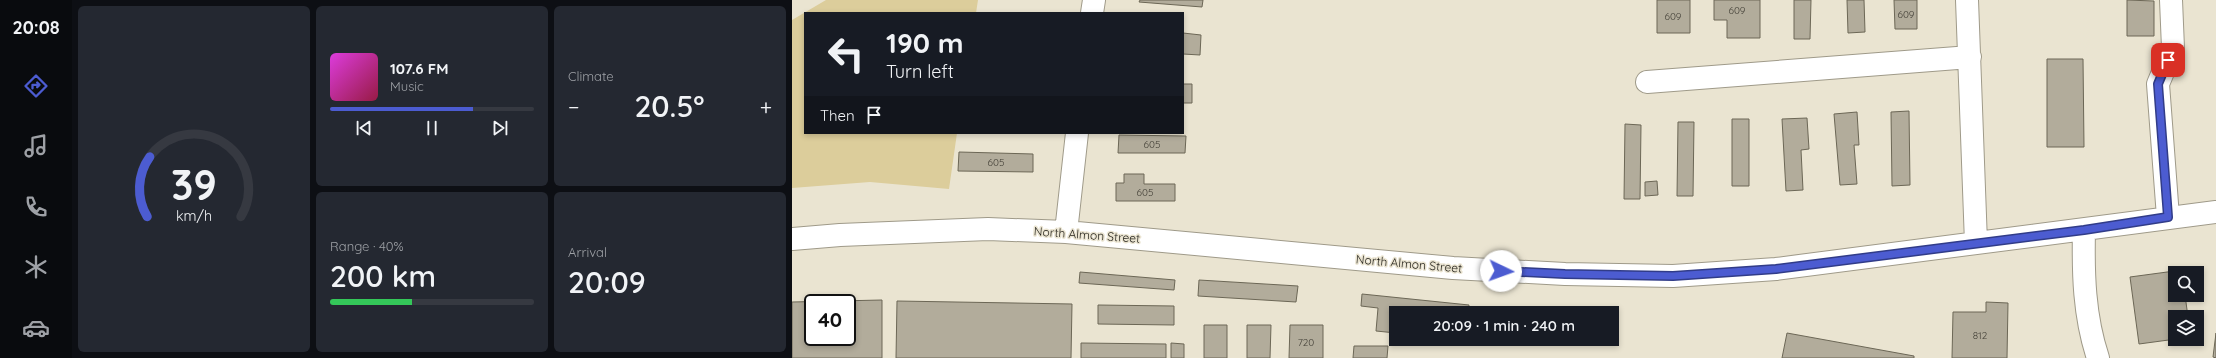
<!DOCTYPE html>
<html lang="en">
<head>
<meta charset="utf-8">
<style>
	:root { --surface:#171b24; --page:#242831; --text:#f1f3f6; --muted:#9ea1a6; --line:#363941; --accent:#4c5cd1 }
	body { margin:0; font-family:Quicksand,sans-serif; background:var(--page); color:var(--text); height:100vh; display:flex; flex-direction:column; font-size:15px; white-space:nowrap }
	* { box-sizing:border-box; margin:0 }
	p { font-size:13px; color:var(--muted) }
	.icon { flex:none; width:22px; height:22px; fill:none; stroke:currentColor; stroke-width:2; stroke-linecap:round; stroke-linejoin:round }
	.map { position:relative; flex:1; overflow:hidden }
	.side { display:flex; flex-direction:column; gap:6px; padding:6px; background:#0d0f14; width:720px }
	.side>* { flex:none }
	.banner { position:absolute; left:12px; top:12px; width:380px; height:122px; border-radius:0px; box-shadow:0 2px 6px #0003; background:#171b24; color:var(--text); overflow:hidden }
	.controls { position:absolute; left:1376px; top:266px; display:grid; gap:8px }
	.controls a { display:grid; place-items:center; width:36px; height:36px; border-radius:0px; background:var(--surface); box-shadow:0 2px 6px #0003; font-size:20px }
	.speed { position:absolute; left:12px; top:294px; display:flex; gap:8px; font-size:20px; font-weight:700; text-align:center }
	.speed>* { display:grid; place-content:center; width:52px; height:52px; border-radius:50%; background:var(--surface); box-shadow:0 2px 6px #0003; line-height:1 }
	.speed .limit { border:2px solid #111; border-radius:6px; background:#fff; color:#111 }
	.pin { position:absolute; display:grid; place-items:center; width:34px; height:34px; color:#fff; margin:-17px; border-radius:8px; box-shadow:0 2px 6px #0006 }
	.me { position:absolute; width:44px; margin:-22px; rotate:93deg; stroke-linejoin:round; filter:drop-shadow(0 0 3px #0008) }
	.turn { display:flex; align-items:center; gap:14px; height:84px; padding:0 16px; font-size:18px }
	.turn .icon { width:52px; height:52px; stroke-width:2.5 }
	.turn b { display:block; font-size:28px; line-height:34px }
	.then { display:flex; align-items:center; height:38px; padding:0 16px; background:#0003; gap:8px; font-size:15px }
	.big { font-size:30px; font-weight:600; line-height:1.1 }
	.side .card { flex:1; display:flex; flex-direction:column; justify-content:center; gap:6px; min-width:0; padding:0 14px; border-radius:6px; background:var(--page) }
	.side .dial { align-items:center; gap:0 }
	.dial svg { height:104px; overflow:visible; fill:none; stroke:var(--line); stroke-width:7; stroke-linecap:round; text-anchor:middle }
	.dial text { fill:var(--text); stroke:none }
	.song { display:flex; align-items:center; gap:12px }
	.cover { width:48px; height:48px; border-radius:6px; background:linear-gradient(135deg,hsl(300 70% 55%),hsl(340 70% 35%)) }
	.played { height:4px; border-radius:2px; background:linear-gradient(90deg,var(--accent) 70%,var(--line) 70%) }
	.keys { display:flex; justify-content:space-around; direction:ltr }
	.heat { display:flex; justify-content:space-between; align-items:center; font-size:22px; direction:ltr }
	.charge { height:6px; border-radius:3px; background:linear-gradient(90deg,#34c759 40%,var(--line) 0) }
	.side .tiles { flex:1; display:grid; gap:6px; grid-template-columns:repeat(3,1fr) }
	.card:first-child { grid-row:span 2 }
	.trip { position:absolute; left:597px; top:306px; width:230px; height:40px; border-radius:0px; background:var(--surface); box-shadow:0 2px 6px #0003; font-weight:600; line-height:40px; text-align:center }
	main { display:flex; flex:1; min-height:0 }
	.dock { display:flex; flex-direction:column; width:72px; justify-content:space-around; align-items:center; background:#090b0e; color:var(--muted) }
	.dock .icon { width:28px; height:28px }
	.dock .selected { color:var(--accent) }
	.dock b { font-size:18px; color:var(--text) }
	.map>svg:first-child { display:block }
	.green { fill:#dccd9b }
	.building { fill:#b2ac9b; stroke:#6c6756; fill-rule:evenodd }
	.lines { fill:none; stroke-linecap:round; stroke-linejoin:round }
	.minor-casing { stroke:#9f9a89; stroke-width:24 }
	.minor { stroke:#fff; stroke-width:22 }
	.route-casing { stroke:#313c88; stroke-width:10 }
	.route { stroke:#4c5cd1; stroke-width:7 }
	.labels { text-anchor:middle; stroke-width:3; stroke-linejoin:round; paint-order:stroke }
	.number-label { font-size:10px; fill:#444138 }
	.street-label { font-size:12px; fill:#1f1d17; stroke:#eae4d1 }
</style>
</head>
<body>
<main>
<nav class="dock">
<b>20:08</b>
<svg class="icon selected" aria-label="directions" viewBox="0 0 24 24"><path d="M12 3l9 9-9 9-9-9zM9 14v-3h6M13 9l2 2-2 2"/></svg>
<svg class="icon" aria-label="music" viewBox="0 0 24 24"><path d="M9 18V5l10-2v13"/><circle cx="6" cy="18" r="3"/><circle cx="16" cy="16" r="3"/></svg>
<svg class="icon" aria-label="phone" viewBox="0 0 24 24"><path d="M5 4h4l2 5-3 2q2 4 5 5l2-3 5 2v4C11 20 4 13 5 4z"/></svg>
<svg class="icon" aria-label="climate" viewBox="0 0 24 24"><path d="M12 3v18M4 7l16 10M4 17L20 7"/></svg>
<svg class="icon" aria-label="car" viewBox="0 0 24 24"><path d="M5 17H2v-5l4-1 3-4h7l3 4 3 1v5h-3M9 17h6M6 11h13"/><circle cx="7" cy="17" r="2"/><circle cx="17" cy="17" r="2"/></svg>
</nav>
<section class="side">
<div class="tiles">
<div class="card dial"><svg viewBox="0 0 100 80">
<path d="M14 69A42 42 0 1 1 86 69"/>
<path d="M14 69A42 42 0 0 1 16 23" stroke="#4c5cd1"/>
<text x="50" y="56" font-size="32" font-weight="700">39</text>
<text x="50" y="72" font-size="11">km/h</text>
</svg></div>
<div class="card">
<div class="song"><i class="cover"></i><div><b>107.6 FM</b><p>Music</p></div></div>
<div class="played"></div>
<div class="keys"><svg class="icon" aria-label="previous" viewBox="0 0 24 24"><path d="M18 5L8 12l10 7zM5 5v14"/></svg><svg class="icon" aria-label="pause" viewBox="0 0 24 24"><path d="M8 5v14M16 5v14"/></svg><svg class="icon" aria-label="next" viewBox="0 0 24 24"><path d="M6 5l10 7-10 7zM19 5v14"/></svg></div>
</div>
<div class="card"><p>Climate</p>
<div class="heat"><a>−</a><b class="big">20.5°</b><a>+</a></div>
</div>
<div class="card"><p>Range · 40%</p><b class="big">200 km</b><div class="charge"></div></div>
<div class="card"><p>Arrival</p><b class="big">20:09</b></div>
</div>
</section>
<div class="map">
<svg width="1424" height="358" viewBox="0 0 1424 358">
	<rect width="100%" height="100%" fill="#eae4d1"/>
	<path class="green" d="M34,0H186L184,13H13V133H165L157,189L78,182L0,188V20Z"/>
	<path class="building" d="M348,0H411L410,7L347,2Z
		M865,0H898V33H865Z
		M922,0H968V38H935V20H922Z
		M1002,0H1019L1018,39H1002Z
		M1055,0H1072L1073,32L1056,33Z
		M1102,0H1125V29H1103Z
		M1335,0L1362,1V36H1335Z
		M391,33L409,35L408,55L391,54Z
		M1255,59H1291L1292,147H1255Z
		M391,84H400V103H391Z
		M1117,111L1118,185L1100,186L1099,112Z
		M1065,112L1067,145H1062L1065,184L1048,185L1042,114Z
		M1015,118L1017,149L1009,150L1011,190L994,191L990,119Z
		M940,119H957V186H940Z
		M886,122H902L901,196H885Z
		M833,124L849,125L848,199H832Z
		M327,135L394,136L393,153H326Z
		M167,152L241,154V172L166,171Z
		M332,174H352V184H383V201H324V183H332Z
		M865,181L866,195L853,196V182Z
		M1390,270V273H1383V295H1393L1396,317H1383L1384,339L1347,344L1338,277Z
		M288,272L383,280L382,290L287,283Z
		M407,280L506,286L504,302L406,296Z
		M570,294L677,305L676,313H604V333L584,331L586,308L569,306Z
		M90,300V358H0V302ZM21,303H55V337H21Z
		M105,301L280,304L279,358H104Z
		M1194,302L1216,303L1215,358H1160L1161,312H1194Z
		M306,305L382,306V325L306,324Z
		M412,325H435V358H412Z
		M455,325H479L478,358H455Z
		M498,325H531V358H497Z
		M995,333L1122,356V358H990Z
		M1424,333V358L1421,357Z
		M289,343L374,344V358H289Z
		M379,343L392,344V358H379Z
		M562,346H596L595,358H561Z"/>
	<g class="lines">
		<defs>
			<path id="minor" d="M1175,0L1184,243
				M300,13L302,0
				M855,82L1178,57
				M1376,217L1366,84L1381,48L1379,0
				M1292,230C1291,273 1292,316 1306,358
				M274,232L285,133
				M0,239L48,235L196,229L274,232L661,268L773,274L881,276L984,269L1424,212"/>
		</defs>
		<use href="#minor" class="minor-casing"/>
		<use href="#minor" class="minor"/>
	</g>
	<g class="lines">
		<defs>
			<path id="route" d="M709,271L773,274L881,276L984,269L1292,230L1376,217L1366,84L1376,60"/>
		</defs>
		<use href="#route" class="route-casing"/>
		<use href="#route" class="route"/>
	</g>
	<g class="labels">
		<g class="number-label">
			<text x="945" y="14">609</text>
			<text x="1114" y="18">609</text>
			<text x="881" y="20">609</text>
			<text x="360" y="148">605</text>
			<text x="204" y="166">605</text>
			<text x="353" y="196">605</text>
			<text x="1188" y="339">812</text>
			<text x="514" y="346">720</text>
		</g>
		<g class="street-label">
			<text transform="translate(295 235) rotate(4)" y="4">North Almon Street</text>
			<text transform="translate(617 264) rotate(5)" y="4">North Almon Street</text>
		</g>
	</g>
</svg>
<div class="controls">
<a><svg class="icon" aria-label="search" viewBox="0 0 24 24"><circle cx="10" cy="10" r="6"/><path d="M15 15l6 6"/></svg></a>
<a><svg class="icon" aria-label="layers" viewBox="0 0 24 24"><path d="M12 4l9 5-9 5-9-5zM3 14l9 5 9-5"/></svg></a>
</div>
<div class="speed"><div class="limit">40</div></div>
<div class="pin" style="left:1376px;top:60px;background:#d93025"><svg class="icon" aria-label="arrive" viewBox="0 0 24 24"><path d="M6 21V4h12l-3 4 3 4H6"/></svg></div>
<svg class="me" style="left:709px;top:271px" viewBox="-20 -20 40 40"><circle r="19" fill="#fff"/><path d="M0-13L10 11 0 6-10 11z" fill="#4c5cd1"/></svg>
<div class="trip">20:09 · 1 min · 240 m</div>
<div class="banner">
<div class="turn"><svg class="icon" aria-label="left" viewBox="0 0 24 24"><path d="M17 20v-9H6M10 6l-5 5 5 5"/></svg><div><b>190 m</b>Turn left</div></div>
<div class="then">Then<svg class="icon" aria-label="arrive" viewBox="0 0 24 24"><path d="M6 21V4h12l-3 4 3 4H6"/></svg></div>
</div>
</div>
</main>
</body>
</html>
